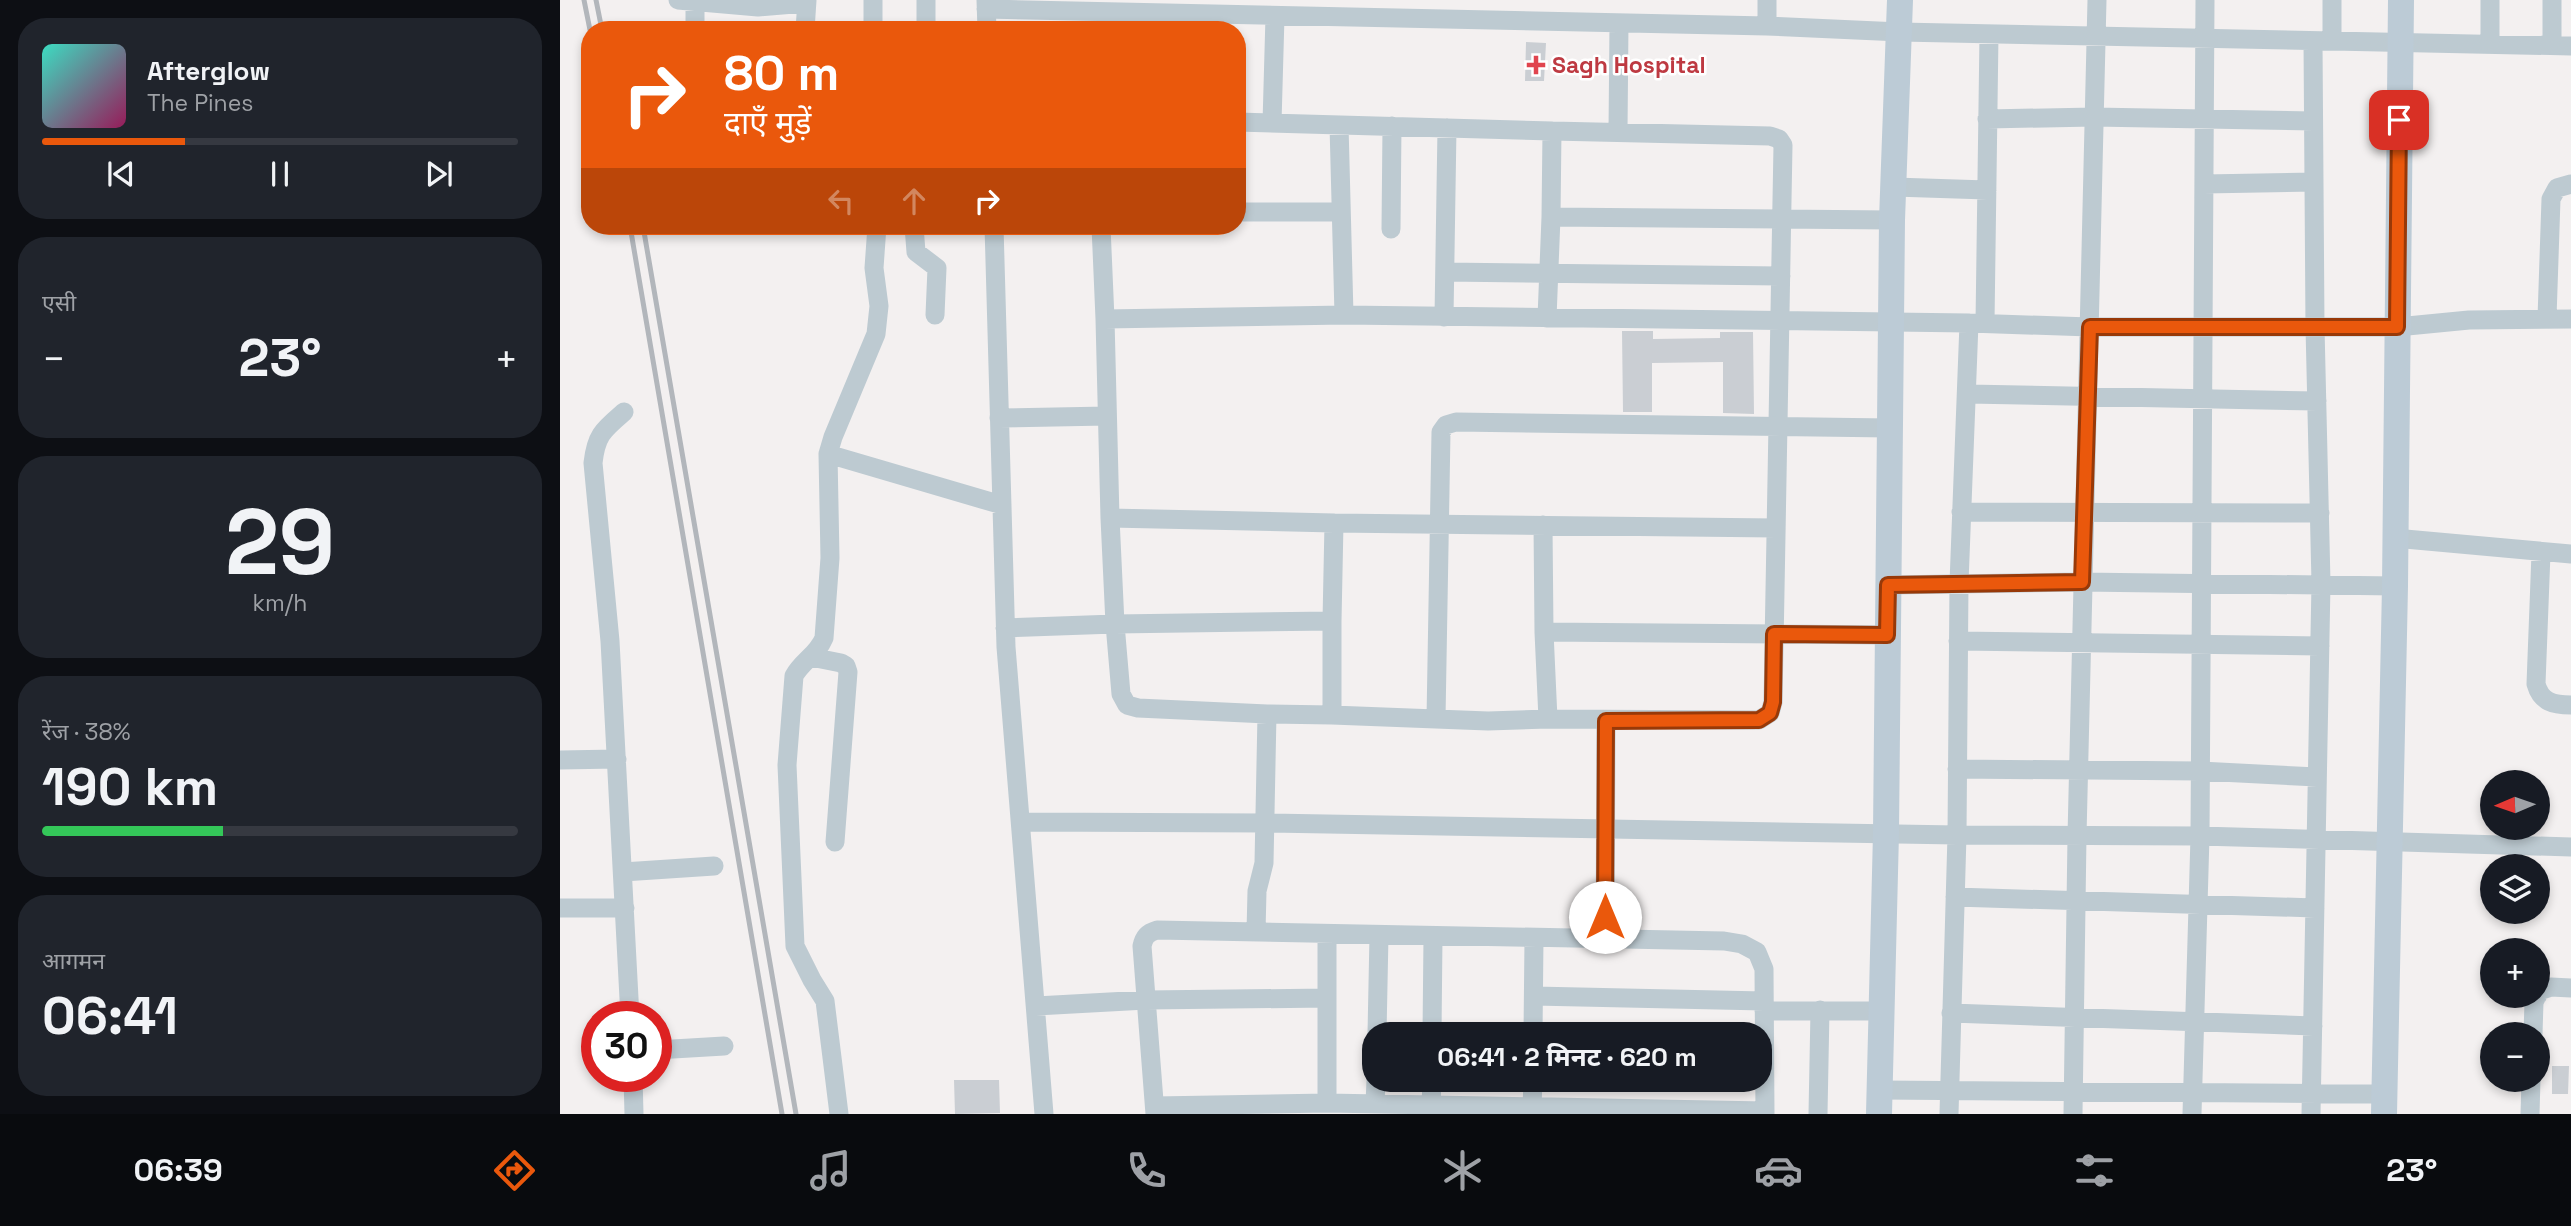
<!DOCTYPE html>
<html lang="hi">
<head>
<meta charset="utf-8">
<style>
	:root { --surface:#171b24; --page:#20242c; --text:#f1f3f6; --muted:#9ea1a6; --line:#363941; --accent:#ea580c }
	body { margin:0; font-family:"Space Grotesk","Noto Sans Devanagari",sans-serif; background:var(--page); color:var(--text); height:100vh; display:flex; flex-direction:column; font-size:26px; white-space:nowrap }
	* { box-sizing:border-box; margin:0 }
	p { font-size:23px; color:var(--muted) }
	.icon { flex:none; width:38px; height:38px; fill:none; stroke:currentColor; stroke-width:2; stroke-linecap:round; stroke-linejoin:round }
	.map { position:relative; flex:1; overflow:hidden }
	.side { display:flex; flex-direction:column; gap:18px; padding:18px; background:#0d0f14; width:560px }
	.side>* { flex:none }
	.banner { position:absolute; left:21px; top:21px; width:665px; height:214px; border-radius:28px; box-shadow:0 4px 10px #0003; background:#ea580c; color:#fff; overflow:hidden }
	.needle { width:46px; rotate:268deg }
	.controls { position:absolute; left:1920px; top:770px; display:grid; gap:14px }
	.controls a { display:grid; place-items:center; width:70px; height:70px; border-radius:50%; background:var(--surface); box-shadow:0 4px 10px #0003; font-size:35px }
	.speed { position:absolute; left:21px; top:1001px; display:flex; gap:14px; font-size:35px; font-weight:700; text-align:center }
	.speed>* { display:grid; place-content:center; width:91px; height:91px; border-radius:50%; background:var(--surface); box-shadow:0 4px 10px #0003; line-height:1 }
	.speed .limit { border:10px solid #d22; background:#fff; color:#111 }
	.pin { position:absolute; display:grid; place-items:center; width:60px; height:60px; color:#fff; margin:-30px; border-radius:14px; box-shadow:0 4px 10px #0006 }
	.me { position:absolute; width:77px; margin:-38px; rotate:0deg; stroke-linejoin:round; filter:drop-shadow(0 0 5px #0008) }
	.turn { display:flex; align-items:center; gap:24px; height:147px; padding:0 28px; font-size:32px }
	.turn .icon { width:91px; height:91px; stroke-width:2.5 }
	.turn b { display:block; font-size:49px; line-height:60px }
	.lanes { display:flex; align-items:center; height:66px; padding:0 28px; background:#0003; justify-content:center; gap:35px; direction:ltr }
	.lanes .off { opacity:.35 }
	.big { font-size:52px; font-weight:700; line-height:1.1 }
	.side .card { flex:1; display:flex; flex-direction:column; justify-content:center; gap:10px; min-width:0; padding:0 24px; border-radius:28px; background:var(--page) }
	.side .dial { align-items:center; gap:0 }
	.dial b { font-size:91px; line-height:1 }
	.song { display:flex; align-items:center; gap:21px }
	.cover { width:84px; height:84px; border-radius:10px; background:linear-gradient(135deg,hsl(170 70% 55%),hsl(330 70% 35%)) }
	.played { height:7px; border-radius:4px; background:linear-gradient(90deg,var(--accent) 30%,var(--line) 30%) }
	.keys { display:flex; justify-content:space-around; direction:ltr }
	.heat { display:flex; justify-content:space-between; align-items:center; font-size:38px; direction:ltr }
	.charge { height:10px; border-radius:5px; background:linear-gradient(90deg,#34c759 38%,var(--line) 0) }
	.trip { position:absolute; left:802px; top:1022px; width:410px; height:70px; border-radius:28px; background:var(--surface); box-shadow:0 4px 10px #0003; font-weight:700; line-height:70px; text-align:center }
	.menu { display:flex; height:112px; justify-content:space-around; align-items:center; background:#090b0e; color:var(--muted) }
	.menu .icon { width:49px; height:49px }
	.menu .selected { color:var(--accent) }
	.menu b { font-size:32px; color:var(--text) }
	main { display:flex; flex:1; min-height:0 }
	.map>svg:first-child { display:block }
	.building { fill:#caced3 }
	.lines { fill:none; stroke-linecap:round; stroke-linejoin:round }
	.street { stroke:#bdcad1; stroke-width:19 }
	.secondary { stroke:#bccbd6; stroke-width:26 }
	.rail { stroke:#b2b6bb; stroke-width:5 }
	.route-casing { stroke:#983908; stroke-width:18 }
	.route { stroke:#ea580c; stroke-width:12 }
	.health-dot { fill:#e0444e; stroke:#fff; stroke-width:2.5 }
	.labels { text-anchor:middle; stroke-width:5; stroke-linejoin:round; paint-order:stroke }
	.health-label { font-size:23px; font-weight:bold; fill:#be3a42; stroke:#fff; text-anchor:start }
</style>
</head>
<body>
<main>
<section class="side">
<div class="card">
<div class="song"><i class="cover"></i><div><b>Afterglow</b><p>The Pines</p></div></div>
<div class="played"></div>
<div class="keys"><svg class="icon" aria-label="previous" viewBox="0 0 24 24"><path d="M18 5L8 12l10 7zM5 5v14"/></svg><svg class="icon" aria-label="pause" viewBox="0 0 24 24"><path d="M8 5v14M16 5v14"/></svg><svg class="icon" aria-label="next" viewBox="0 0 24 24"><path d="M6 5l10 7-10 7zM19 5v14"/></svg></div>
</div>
<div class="card"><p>एसी</p>
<div class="heat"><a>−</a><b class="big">23°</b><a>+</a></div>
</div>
<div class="card dial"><b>29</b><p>km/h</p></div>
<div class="card"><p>रेंज · 38%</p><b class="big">190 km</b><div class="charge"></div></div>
<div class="card"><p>आगमन</p><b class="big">06:41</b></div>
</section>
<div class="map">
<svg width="2011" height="1114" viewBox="0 0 2011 1114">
	<rect width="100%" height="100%" fill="#f3f0f0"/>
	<path class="building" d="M966,42L986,43L984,81H965Z
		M1062,331H1093V339L1160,338V332H1193L1194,414L1163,413V362L1092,363V412H1063Z
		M1992,1066H2009L2008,1094H1992Z
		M394,1080H439L440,1113L395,1114Z"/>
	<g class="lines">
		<path class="street" d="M118,0L198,7L246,3
			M366,0V30
			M426,0L427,30
			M1207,0V26
			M1772,0V40
			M135,1V30
			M426,9L1207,26L1340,32L2011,46
			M245,30L247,0
			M313,30V0
			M1930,44V0
			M1992,45V0
			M1427,119L1534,117L1753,121
			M677,122L992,131
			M712,123L715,16
			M779,125L784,315
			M1058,131L1059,23
			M1644,184L1754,182
			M1334,187L1427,190
			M677,212H781
			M317,226L314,268L319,306L316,334L273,437L268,454L442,505
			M354,226L356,252L377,268L375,315
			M434,226L446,647L484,1114
			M541,226L545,319L784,315L1409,323L1530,327H1837L1909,320L2011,319
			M831,229L832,126
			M885,272L1221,276
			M884,317L887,128
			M987,318L991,217
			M1987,318L1991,199L1997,188L2011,184
			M545,319L550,518L774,523
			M1425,323L1429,34
			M1408,394L1757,401
			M64,412C43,430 36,435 33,463L50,641L70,1017
			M439,418L547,416
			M268,454L270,558L264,638C257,655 242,661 234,676L227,765L235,946L252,980L265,1001L279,1114
			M1401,512L1760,513
			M983,525L984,632
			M1834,538L2011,554
			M1981,553L1976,684C1981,702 1993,705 2011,705
			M1328,585L1522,582L1835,586
			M772,621L774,523L1216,528
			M445,628L555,624L550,518
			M1398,641L1760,646
			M251,657L281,663L286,666L288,672L275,842
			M772,715L928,721L988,719L1199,720L1210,713L1213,702L1223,145L1219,139L1210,136L992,131L991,217L1332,220
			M876,719L881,432L886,425L896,422L1330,428
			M988,719L984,632L1327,635
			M0,760L57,759
			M1397,769L1640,771L1757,777
			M461,822L706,823L1397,835L1640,836L2011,847
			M63,872L154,866
			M1395,897L1755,908
			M0,908H65
			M696,932L697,891L704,863L707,714L578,708L567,705L561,694L555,624L772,621V715L707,714
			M767,934V1103
			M1045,940L1046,721
			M1978,995L1979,991L1991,987L2011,988
			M974,996L1204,1001
			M476,1006L586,1000L767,998
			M1204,1011H1322
			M1391,1013L1753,1026
			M817,1034L819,935
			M872,1034L873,937
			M973,1034L974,939
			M1973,1034L1974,1002L1977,996
			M96,1050L164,1046
			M73,1076L74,1114
			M1320,1090L1824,1094
			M815,1104L816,1080
			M595,1106L767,1103L1205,1111
			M871,1106L872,1080
			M972,1107L973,1080
			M595,1114L582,946C584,937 587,933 597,930L1164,941L1182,944L1197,952L1204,969L1205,1114
			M1258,1114L1260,1010
			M1389,1114L1397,835L1399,583L1409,323
			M1513,1114L1517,836L1537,0
			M1632,1114L1640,836L1645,0
			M1751,1114L1761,583L1755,327L1753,41
			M1970,1114L1971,1080"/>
		<path class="secondary" d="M1319,1114L1326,833L1332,220L1340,0
			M1824,1114L1835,586L1841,0"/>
		<path class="rail" d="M24,0L30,30
			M36,0L42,30
			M70,226L222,1114
			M83,226L236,1114"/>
	</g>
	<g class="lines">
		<defs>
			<path id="route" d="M1045,917L1046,721L1199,720L1210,713L1213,702L1214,634L1327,635L1328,585L1522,582L1530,327H1837L1839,120"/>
		</defs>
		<use href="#route" class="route-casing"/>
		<use href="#route" class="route"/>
	</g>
	<path class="health-dot" d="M972.5 54.5h7v7h7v7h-7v7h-7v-7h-7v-7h7z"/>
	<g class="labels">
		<g class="health-label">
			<text x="992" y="73">Sagh Hospital</text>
		</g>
	</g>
</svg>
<div class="controls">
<a><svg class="needle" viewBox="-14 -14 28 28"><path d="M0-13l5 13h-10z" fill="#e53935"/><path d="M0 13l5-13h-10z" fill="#9ea1a6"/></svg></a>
<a><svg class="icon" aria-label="layers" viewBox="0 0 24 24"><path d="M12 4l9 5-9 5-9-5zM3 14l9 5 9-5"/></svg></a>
<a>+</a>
<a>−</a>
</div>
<div class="speed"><div class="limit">30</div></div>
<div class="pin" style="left:1839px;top:120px;background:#d93025"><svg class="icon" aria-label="arrive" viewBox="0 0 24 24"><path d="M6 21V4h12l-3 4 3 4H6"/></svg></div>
<svg class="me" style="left:1045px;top:917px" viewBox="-20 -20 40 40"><circle r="19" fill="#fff"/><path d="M0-13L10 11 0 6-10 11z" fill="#ea580c"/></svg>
<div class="trip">06:41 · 2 मिनट · 620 m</div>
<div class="banner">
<div class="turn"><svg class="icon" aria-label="right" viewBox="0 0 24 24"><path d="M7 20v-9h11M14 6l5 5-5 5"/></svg><div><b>80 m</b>दाएँ मुड़ें</div></div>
<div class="lanes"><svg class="icon off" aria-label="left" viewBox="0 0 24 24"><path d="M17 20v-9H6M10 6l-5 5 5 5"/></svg><svg class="icon off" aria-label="ahead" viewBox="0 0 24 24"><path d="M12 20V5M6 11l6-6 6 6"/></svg><svg class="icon" aria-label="right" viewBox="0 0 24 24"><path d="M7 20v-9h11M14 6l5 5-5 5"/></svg></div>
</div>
</div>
</main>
<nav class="menu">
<b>06:39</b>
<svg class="icon selected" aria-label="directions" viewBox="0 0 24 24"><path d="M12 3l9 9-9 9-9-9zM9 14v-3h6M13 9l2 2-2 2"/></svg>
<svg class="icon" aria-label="music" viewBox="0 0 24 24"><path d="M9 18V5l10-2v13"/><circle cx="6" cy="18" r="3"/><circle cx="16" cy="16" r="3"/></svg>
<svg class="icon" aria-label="phone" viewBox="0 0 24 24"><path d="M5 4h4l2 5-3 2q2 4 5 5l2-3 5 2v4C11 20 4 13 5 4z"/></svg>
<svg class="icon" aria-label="climate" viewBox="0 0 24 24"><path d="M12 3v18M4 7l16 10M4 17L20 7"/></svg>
<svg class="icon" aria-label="car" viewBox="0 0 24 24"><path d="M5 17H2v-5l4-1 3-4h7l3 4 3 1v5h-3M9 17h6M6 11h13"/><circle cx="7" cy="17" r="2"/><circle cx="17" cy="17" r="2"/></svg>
<svg class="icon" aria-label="filters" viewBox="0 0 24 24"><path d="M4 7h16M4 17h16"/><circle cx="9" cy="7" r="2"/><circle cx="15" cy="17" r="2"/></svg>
<b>23°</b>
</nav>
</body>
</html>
